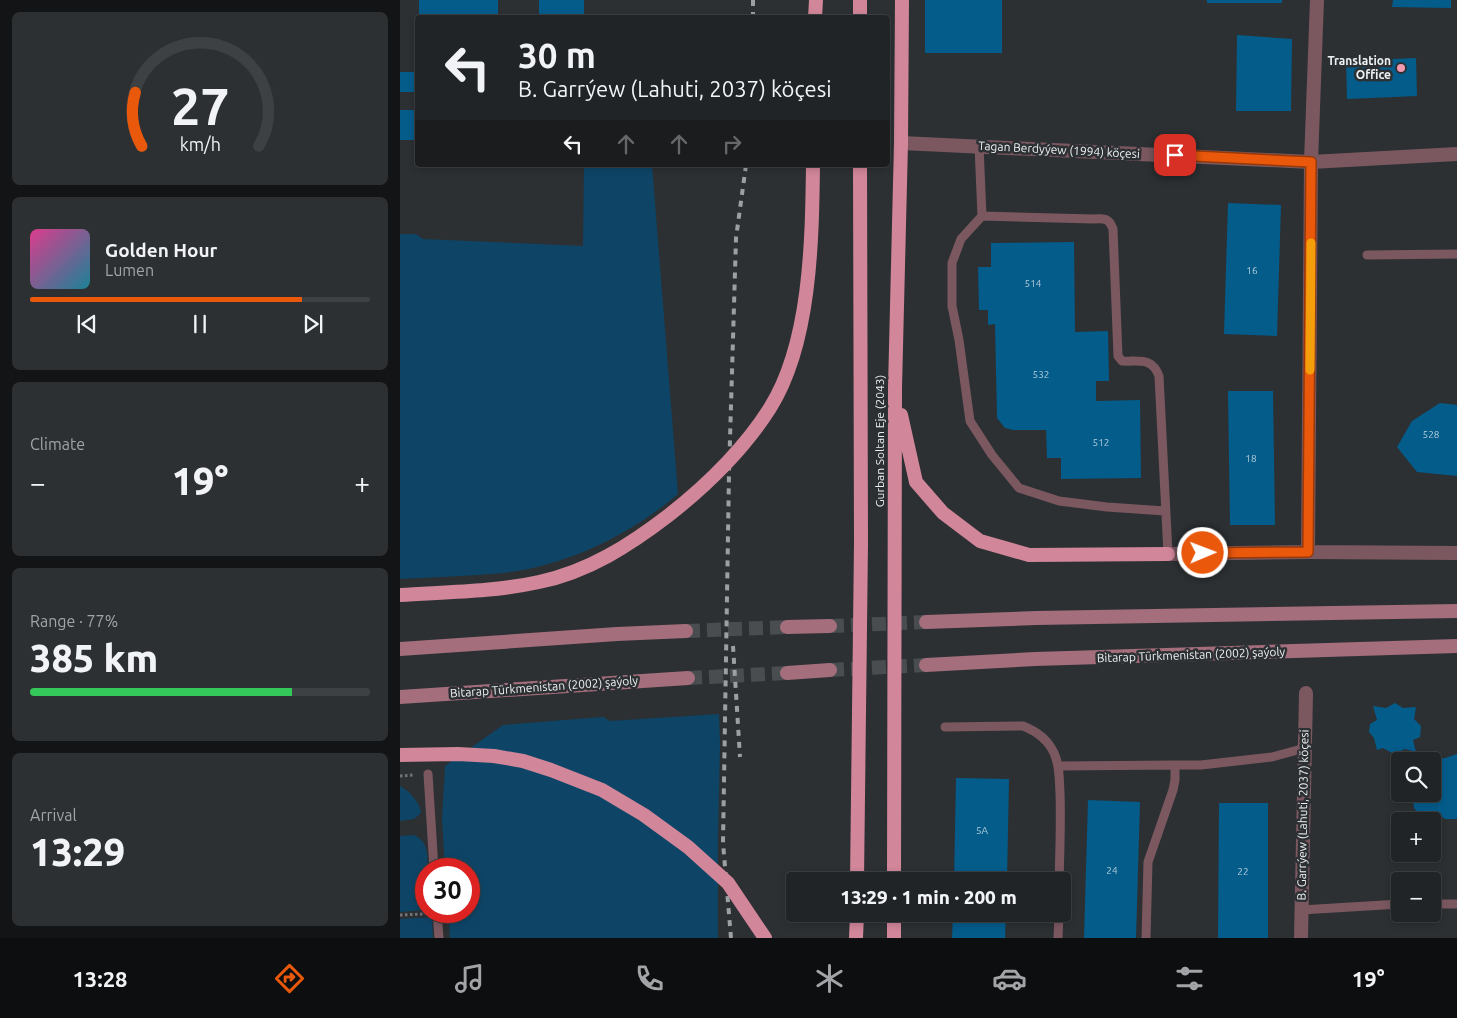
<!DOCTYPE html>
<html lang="en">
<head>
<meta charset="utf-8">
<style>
	:root { --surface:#212426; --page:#2d3032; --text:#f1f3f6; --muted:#a2a4a7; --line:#3e4143; --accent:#ea580c }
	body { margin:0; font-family:Ubuntu,sans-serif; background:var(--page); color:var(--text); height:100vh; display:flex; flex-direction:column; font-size:19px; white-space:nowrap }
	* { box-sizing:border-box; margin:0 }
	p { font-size:16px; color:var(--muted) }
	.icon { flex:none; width:28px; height:28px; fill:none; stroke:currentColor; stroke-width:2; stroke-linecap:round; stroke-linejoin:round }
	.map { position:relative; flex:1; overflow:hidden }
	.side { display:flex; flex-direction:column; gap:12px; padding:12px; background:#121415; width:400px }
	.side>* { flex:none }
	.banner { position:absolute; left:15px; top:15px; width:475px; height:152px; border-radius:5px; box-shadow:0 2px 8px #0003,0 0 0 1px var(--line); background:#212426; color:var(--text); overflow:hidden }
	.tools { position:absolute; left:991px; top:752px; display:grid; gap:10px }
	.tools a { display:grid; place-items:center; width:50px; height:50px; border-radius:5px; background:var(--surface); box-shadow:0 2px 8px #0003,0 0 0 1px var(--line); font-size:25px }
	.speed { position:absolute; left:15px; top:858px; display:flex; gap:10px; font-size:25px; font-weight:700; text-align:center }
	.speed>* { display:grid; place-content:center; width:65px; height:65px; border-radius:50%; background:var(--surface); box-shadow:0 2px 8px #0003,0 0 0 1px var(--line); line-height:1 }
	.speed .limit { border:8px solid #d22; background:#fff; color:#111 }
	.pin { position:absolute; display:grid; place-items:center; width:42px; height:42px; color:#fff; margin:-21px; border-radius:10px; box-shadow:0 2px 8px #0006 }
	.me { position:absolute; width:55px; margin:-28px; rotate:89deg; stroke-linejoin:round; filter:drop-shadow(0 0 4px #0008) }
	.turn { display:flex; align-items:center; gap:18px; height:105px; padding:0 20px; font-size:22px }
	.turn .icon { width:65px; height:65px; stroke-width:2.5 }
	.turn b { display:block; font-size:35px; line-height:42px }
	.lanes { display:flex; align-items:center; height:48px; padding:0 20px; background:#0003; justify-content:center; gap:25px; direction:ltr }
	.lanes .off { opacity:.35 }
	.big { font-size:38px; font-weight:800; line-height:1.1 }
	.side .card { flex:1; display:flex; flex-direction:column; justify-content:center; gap:8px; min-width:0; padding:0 18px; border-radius:8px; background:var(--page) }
	.side .dial { align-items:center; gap:0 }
	.dial svg { height:130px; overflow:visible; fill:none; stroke:var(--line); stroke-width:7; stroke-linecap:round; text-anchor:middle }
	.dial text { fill:var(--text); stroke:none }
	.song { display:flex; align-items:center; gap:15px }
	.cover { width:60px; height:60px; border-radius:8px; background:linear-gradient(135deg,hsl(330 70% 55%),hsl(190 70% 35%)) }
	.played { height:5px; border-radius:2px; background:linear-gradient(90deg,var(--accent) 80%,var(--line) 80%) }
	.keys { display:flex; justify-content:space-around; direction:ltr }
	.heat { display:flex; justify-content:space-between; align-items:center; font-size:28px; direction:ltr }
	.charge { height:8px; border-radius:4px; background:linear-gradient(90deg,#34c759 77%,var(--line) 0) }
	.trip { position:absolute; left:386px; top:872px; width:285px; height:50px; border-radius:5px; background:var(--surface); box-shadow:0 2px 8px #0003,0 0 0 1px var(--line); font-weight:800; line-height:50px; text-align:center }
	.tab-bar { display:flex; height:80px; justify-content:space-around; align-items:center; background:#0d0e0f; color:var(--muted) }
	.tab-bar .icon { width:35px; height:35px }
	.tab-bar .active { color:var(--accent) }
	.tab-bar b { font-size:22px; color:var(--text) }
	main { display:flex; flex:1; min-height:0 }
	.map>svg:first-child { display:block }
	.green { fill:#0e4567 }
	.building { fill:#045c8b }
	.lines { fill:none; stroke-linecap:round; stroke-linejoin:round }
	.secondary-tunnel { stroke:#494d50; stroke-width:14; stroke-dasharray:14 7; stroke-linecap:butt }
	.path { stroke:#717577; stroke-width:3; stroke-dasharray:2.5 2.5; stroke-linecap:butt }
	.service { stroke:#7b5860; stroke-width:9 }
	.minor { stroke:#7b5860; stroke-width:14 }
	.secondary { stroke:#a46e7c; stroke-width:14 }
	.trunk { stroke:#d2869a; stroke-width:14 }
	.rail { stroke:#9da0a2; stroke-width:4; stroke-dasharray:6 6; stroke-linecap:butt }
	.trunk-bridge { stroke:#d2869a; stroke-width:14 }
	.route-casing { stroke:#983908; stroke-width:12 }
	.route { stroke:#ea580c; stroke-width:9 }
	.slow { stroke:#f59e0b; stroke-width:9 }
	.poi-dot { fill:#f19ab1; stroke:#2c3033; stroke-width:2 }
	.labels { text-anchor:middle; stroke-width:5; stroke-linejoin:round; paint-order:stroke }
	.number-label { font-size:10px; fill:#b4ccd9 }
	.poi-label { font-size:12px; font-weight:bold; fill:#eef1f3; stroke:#2c3033; text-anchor:end }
	.street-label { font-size:12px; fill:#eef1f3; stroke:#2c3033 }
</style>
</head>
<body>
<main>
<section class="side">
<div class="card dial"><svg viewBox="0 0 100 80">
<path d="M14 69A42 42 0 1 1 86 69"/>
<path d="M14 69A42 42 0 0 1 10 36" stroke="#ea580c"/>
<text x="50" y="56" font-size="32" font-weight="700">27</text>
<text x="50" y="72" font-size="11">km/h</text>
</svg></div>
<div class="card">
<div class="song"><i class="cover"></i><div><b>Golden Hour</b><p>Lumen</p></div></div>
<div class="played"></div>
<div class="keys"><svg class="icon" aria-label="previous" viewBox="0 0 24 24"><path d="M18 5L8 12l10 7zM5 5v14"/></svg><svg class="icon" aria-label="pause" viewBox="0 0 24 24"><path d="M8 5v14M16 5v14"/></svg><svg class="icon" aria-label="next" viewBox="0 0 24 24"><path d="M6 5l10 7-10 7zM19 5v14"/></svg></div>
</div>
<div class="card"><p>Climate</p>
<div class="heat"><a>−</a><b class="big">19°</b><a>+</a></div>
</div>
<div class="card"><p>Range · 77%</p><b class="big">385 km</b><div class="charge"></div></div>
<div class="card"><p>Arrival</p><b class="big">13:29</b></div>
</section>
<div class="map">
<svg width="1057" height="938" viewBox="0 0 1057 938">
	<rect width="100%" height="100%" fill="#2c3033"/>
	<path class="green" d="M184,165H252L278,494C230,535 166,566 103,573C69,576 34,577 0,579V234H16L23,239L183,246Z
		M319,714L320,744L318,842V938H50L48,911H69V869H45L42,819L45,766L103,725L203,717L210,721Z
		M0,786C10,791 20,803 21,813L14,819L0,821Z
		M14,835C29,842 27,854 28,869H26V910L0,912V836Z
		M32,917L33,938H0V919Z"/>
	<path class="building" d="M19,0H98V18H19Z
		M139,0H184V18H139Z
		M525,0H602V53H525Z
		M807,0H882V3H807Z
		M993,0H1051V8L992,7Z
		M837,35L892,39L891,111H836Z
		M1016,58L1017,96L947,99L946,61Z
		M0,72H18V92H0Z
		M0,110H18V140H0Z
		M828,203L881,205L877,336L824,334Z
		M674,242L675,332L708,331L709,381H696V401L740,400L741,478L661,479V458H647L646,430H613L605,428L597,418L595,324L588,325V310H579L578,267H591V243Z
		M828,391H873L875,525H830Z
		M1040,403L1057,405V476L1017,472L997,447L1012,421Z
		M995,703L1003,708L1016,707L1014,719L1021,726L1020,737L1013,740L1016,752L1005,749L994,754L983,748L977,750L974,738L969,732L970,724L977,720L973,706L986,708Z
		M1057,754V819H1045L1039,815L1023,818L1014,808L1012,794H1032V761L1026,760L1045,758Z
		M556,778L609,779L607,881H554Z
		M688,800L740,802L736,938H684Z
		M819,803H868V938H818Z
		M553,914H606L605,938H552Z"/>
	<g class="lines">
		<path class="secondary-tunnel" d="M430,626L526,622
			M286,631L387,627
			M430,670L526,665
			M288,678L387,673"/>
		<path class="path" d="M0,776L14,775
			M0,915L24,914"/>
		<path class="service" d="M579,146L582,216L693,219C704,218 709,218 713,229L718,356L722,361C740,362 752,357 759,376L768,554
			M582,216L561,239L552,263V306L559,340L570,421L592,455L619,488L659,501L707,507L765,511
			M967,255L1057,254
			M545,727L623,726C636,731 648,740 654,753C660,766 659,779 660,792C661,821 660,851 659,881
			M659,766L775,765
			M28,774L34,869
			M1032,904H1057
			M901,910L1000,904
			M37,911L39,938
			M658,938L659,914
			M746,938L748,862L773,790L775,780V765H801L872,757L905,748"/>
		<path class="minor" d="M501,143L911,162L1057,154
			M908,552L911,162L917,0
			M768,554L908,552L1057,553
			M901,938L906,693"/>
		<path class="secondary" d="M526,622L636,618L1057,611
			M387,627L430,626
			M0,649L217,634L286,631
			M526,665L635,659L1057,646
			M387,673L430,670
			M0,697L288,678"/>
		<path class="trunk" d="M460,0V18
			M415,18L416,0
			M501,415L516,482L543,513L580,541L629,555L768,554
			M457,881L461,543L460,165
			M494,881L495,388L501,143L502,0
			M456,938L457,914
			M494,938V914"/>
		<path class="rail" d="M353,0V18
			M333,646L340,757
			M331,938L323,843L329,473L336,238L346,165"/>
		<path class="trunk-bridge" d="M0,595C46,592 94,592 139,582C188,572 230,545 269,515C307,485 344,449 370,408C411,343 412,240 413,165
			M0,755L58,754L94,756L123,761L151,770L202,790L244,815L288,847L328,883L365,938"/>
	</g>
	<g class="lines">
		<defs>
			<path id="route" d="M775,155L911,162L908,552L803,553"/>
		</defs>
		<use href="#route" class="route-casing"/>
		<use href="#route" class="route"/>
		<path class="slow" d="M910,370L911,243"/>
	</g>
	<circle class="poi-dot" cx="1001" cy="68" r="5"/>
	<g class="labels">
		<g class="number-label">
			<text x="852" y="274">16</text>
			<text x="633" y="287">514</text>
			<text x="641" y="378">532</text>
			<text x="1031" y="438">528</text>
			<text x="701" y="446">512</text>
			<text x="851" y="462">18</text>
			<text x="582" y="834">5A</text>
			<text x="712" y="874">24</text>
			<text x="843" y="875">22</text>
		</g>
		<g class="poi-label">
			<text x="991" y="65">Translation<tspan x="991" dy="14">Office</tspan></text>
		</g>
		<g class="street-label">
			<text transform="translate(659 150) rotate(3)" y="4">Tagan Berdyýew (1994) köçesi</text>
			<text transform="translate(480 441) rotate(-90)" y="4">Gurban Soltan Eje (2043)</text>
			<text transform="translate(791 655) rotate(-2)" y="4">Bitarap Türkmenistan (2002) şaýoly</text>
			<text transform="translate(144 687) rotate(-4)" y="4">Bitarap Türkmenistan (2002) şaýoly</text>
			<text transform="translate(903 815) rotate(-89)" y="4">B. Garrýew (Lahuti, 2037) köçesi</text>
		</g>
	</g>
</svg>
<div class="tools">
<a><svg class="icon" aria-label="search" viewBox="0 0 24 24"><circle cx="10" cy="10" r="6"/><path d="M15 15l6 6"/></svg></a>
<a>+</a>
<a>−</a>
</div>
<div class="speed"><div class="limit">30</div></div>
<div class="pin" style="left:775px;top:155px;background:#d93025"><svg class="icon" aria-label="arrive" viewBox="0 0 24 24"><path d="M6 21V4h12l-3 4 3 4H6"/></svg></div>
<svg class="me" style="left:803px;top:553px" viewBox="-20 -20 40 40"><circle r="17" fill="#ea580c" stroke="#fff" stroke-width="3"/><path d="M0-11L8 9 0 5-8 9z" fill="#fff"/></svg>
<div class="trip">13:29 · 1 min · 200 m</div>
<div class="banner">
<div class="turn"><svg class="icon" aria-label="left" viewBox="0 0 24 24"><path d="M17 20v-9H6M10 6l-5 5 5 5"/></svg><div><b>30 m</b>B. Garrýew (Lahuti, 2037) köçesi</div></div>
<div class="lanes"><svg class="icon" aria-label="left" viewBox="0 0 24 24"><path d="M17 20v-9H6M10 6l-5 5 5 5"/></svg><svg class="icon off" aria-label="ahead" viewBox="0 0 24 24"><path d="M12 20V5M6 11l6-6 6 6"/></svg><svg class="icon off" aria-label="ahead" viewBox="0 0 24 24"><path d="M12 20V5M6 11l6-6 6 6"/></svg><svg class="icon off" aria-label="right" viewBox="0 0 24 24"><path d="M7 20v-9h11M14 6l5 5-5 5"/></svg></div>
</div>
</div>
</main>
<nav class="tab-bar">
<b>13:28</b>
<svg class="icon active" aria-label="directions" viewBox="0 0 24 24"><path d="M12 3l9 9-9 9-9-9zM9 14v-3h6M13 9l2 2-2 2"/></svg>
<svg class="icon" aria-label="music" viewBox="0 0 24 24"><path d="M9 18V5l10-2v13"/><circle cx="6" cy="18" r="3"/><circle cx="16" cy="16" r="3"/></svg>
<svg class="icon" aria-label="phone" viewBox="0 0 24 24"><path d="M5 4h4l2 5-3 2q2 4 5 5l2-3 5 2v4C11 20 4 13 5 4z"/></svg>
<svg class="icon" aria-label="climate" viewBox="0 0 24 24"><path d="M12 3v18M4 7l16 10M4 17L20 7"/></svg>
<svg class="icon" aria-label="car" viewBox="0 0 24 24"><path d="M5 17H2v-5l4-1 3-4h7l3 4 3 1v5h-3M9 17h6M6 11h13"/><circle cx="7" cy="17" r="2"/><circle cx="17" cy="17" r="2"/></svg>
<svg class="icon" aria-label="filters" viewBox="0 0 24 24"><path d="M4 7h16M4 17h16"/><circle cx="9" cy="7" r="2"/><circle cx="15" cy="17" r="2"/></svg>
<b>19°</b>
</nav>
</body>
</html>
